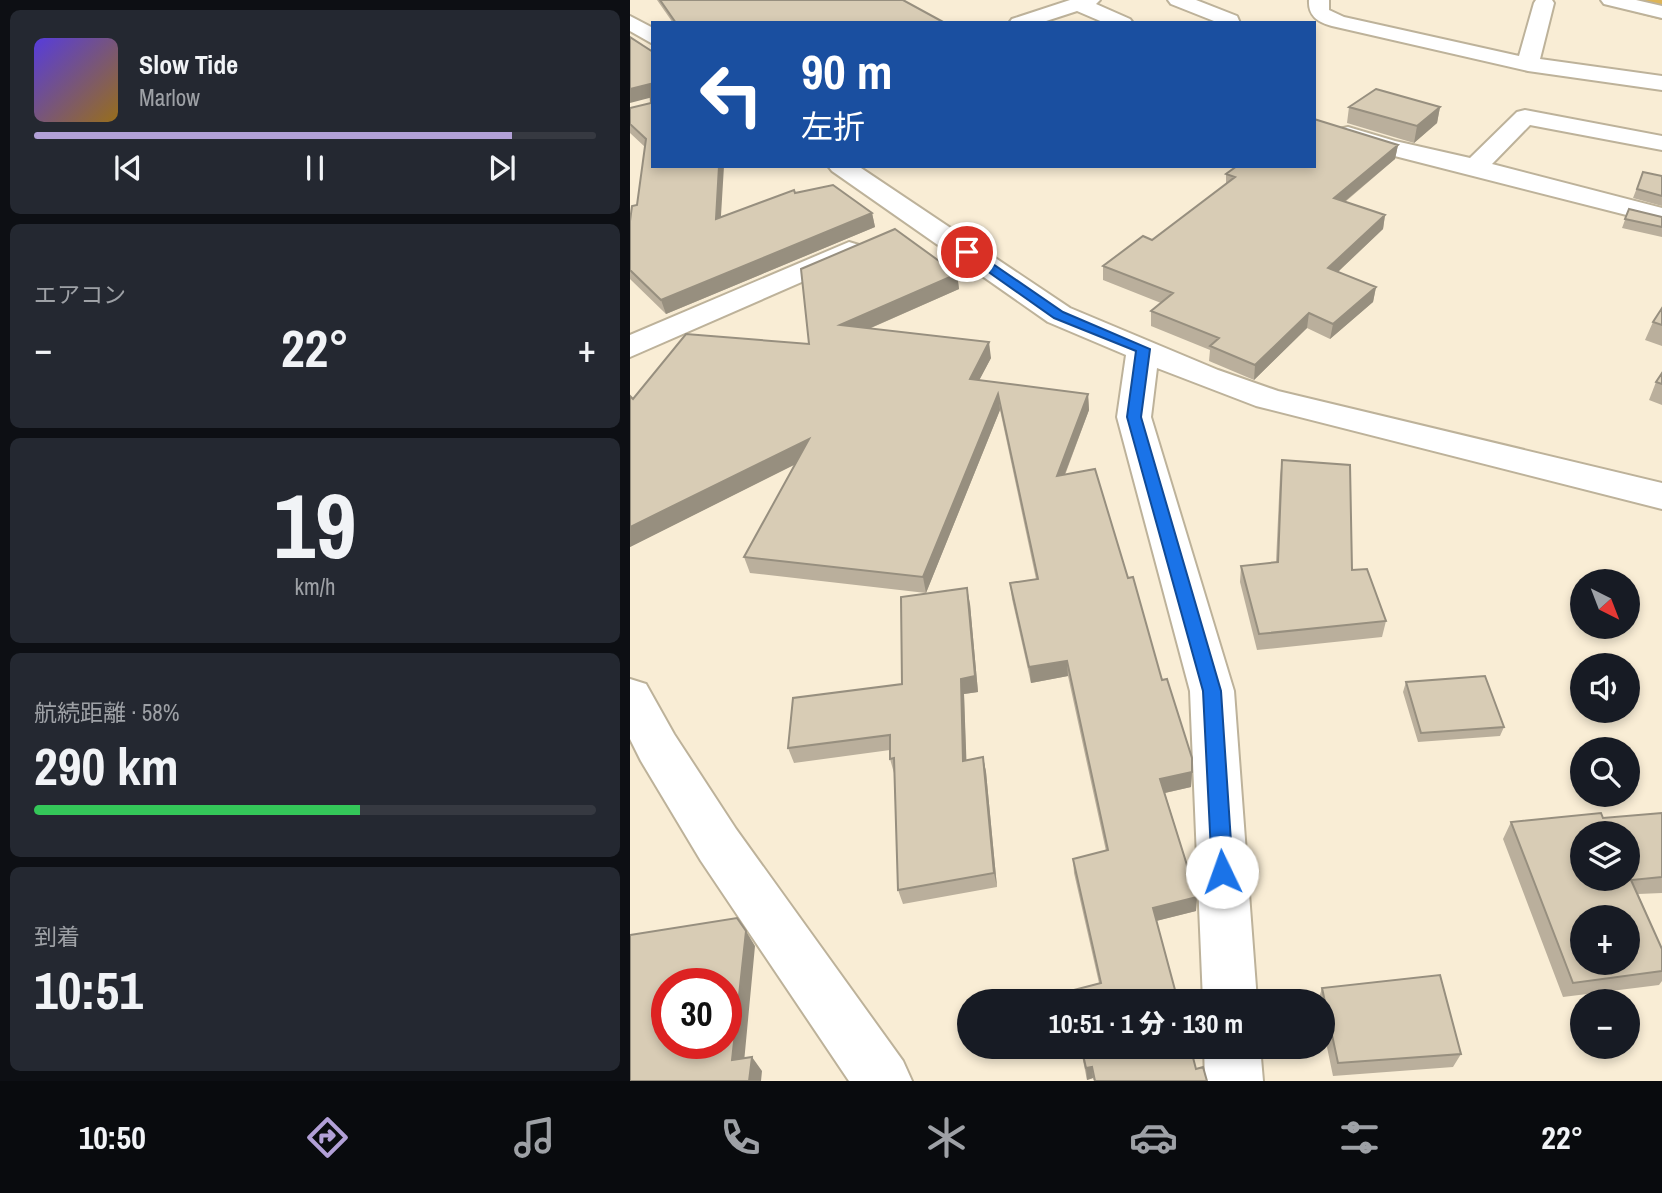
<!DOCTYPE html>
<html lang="ja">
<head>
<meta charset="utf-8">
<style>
	:root { --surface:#171b24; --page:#242831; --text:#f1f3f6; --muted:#9ea1a6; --line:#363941; --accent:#b2a0d7 }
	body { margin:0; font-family:"Archivo Narrow","Noto Sans JP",sans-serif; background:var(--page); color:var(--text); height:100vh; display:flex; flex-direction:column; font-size:26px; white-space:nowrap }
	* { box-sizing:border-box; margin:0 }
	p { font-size:23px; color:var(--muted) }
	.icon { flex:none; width:38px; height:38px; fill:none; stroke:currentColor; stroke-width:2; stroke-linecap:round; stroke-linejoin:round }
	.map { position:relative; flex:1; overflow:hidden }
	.side { display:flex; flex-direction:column; gap:10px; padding:10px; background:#0d0f14; width:630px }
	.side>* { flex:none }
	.top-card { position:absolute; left:21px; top:21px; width:665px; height:147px; border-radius:0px; box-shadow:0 4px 10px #0003; background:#1a4fa0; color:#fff; overflow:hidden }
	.needle { width:46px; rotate:138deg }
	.fabs { position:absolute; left:940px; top:569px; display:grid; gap:14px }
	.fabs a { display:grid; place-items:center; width:70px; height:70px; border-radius:50%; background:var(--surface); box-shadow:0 4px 10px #0003; font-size:35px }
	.speed { position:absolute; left:21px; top:968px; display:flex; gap:14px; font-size:35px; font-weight:700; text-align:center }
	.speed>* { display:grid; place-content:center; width:91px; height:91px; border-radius:50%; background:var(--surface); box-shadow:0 4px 10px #0003; line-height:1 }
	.speed .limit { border:10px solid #d22; background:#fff; color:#111 }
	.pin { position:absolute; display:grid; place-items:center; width:60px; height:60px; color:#fff; margin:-30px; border:4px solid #fff; border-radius:50%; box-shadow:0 2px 7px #0007 }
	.me { position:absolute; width:77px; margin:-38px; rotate:357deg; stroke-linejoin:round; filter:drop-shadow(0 0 5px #0008) }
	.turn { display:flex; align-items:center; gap:24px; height:147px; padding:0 35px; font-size:32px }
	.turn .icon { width:91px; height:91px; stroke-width:2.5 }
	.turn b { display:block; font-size:49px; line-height:60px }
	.big { font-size:52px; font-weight:800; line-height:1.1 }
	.side .tile { flex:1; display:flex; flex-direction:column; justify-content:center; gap:10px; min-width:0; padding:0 24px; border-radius:10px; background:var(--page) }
	.side .dial { align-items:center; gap:0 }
	.dial b { font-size:91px; line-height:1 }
	.song { display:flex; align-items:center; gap:21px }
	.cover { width:84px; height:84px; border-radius:10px; background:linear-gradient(135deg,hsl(250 70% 55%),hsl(40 70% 35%)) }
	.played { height:7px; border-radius:4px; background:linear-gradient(90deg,var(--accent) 85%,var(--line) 85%) }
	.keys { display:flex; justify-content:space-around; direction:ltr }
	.heat { display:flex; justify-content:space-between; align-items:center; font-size:38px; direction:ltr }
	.charge { height:10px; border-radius:5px; background:linear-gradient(90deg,#34c759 58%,var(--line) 0) }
	.trip { position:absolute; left:327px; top:989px; width:378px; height:70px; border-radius:35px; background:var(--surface); box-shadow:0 4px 10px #0003; font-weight:800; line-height:70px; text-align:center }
	.tabs { display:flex; height:112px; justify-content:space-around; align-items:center; background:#090b0e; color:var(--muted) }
	.tabs .icon { width:49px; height:49px }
	.tabs .current { color:var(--accent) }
	.tabs b { font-size:32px; color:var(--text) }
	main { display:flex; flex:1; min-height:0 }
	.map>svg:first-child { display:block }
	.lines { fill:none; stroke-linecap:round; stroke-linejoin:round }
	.river { fill:#ddb457; fill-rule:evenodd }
	.minor-casing { stroke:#bdb29a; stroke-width:4 }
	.minor { fill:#fff; fill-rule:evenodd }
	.wall { fill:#baaf9c }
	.shaded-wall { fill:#978f7f }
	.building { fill:#d8ccb5; stroke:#978f7f; stroke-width:2; fill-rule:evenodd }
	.route { fill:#1a73e8; stroke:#114b97; stroke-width:2 }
</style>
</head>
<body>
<main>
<section class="side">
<div class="tile">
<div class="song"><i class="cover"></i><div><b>Slow Tide</b><p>Marlow</p></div></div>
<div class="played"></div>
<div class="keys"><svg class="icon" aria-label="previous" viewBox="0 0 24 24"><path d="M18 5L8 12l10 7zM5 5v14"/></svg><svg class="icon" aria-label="pause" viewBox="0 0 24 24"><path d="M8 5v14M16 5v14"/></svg><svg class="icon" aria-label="next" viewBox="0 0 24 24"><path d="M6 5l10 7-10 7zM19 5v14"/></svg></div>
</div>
<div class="tile"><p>エアコン</p>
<div class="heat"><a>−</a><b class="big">22°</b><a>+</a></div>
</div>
<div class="tile dial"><b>19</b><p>km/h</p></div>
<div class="tile"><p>航続距離 · 58%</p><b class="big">290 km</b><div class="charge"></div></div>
<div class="tile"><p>到着</p><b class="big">10:51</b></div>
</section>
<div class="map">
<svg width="1032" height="1081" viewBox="0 0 1032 1081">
	<rect width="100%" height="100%" fill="#f9edd5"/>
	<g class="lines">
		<path class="river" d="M986,0H1032V20L993,10Z"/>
		<defs>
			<path id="minor" d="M440,0H470L466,4L500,19L503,23H475L447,11L410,23H379L382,19Z
				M538,0H566L607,16L610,23H589L541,4Z
				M679,0H699V10L714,17L889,56L904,3L906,0H922L924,3L910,59L1032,76V90L898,71L702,26C688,22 678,16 679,0Z
				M971,0H1006L1032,6V18L974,4Z
				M0,16L23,28V44L0,31Z
				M895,110L1032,136V150L900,125L862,164L1032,208V224L749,152L709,139L706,134L709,129L718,127L765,141L840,158L887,112Z
				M198,166H228L440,308L588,370L648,391L1032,483V509L626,406L527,368L521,417L604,691L627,1001H573L560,691L487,417L496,355L418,322L202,171Z
				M219,242L229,245L233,251L229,257L0,357V335Z
				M0,679L16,684L44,734L106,829L273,1061L282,1081H219L71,861L11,761L0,739Z
				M574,1046H630L633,1081H575Z"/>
		</defs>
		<use href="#minor" class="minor-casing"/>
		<use href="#minor" class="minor"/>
	</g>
	<path class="wall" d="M27,0H273L315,23H43Z
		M0,37L91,217L165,193L242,213L245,227L36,314L0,279V221L7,205L15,147L0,133V108L21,103V98Z
		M719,107H810L807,123L784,143L717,123Z
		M768,145L765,159L715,202L755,215L753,229L708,272L746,287L743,302L700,339L677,328L624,380L579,361L580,350L521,326V311L531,303L473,280V266L522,240L596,184V174Z
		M1013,172L1032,176V206L1003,198Z
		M999,209L1032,217V237L992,228Z
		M327,274L329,289L241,328L361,358L349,380L458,394L459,410L435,475L498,578L562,772L561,787L535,793L567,897L566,911L526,921L548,1001H441L440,991L469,983L444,873L443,859L476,851L438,676L401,683L382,599L380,583L406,579L370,410L296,593L120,573L114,557L165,464L0,547V396L3,399L179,344Z
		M1032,308V346L1015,340L1023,322Z
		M1032,373V405L1019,400L1026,382Z
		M652,460L722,570L756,621L752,637L627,650L610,582L611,566L646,562L650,476Z
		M340,604L348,692L334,694L336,760L353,757L356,772L367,887L273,904L268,890L264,773L260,759V750L164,763L158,748L272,684Z
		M776,682L874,727L870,736L788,742L773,692Z
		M1032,813V893L1008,894L1032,949V981L1029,985L933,997L873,839L881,822L973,818Z
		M692,988L831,1054L823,1067L703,1076L693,1028V1001H688Z
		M450,1046H560L566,1069L577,1081H464L463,1078L457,1080Z"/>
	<path class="shaded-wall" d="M20,84L23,97L0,103V89Z
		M810,107L807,123L784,143L787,126Z
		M768,145L765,159L702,212L704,198Z
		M89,166H94L90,232L86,219Z
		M242,213L245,227L36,314L31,300Z
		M755,215L753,229L696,283L698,268Z
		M327,274L329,289L213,340L210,325Z
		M746,287L743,302L700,339L703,324Z
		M679,313L677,328L624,380L625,365Z
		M359,342L361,358L342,394L340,379Z
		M368,394L370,410L296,593L293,577Z
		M458,394L459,410L428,492L427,476Z
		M179,439L184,455L0,547V527Z
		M337,588L340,604L348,692L334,694L337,775L333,761L331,679Z
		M437,661L438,676L401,683L399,667Z
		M353,757L356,772L367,887L364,873Z
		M562,772L561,787L530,794V779Z
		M567,897L566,911L522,922L523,908Z
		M116,931L125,946L113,1073L102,1060Z
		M122,1057L132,1071L131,1081H119Z
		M462,1067L463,1078L457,1080L456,1068Z"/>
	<path class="building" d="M30,0H273L315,23H46Z
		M0,37L23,52V166H89L86,219L164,190L165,193L203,185L242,213L31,300L0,270V221L2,206L7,205L16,139L0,124V108L21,103L20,84L0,89Z
		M746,89L810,107L787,126L719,107Z
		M684,119L768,145L704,198L755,215L698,268L746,287L703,324L679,313L625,365L580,346L589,338L521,311L543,293L473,266L513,236L522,240L605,177L596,174L607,166H684Z
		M1013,172L1032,176V196L1007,189Z
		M999,209L1032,217V227L995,219Z
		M265,229L327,274L210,325L359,342L340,379L458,394L427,476L465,469L498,578L503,577L532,680L537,679L562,758V772L530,779L567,897L523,908L548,1001H442L440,991L471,983L443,859L478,850L437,661L399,667L380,583L408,579L368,394L293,577L114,557L179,439L0,527V396L3,399L56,334L179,344L171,269Z
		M1032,308V325L1023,322Z
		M1032,373V384L1026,382Z
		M652,460L720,465L722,570L737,569L756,621L629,634L611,566L648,562Z
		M337,588L345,676L331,679L333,761L353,757L364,873L268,890L264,758L260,759V735L158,748L163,698L272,684L271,597Z
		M855,676L874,727L791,733L776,682Z
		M971,813L973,818L1032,813V877L1001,880L1032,949V971L943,983L881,822ZM952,833H998V878H952ZM952,917H998V962H952Z
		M107,918L116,931L102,1060L122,1057L119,1081H0V935ZM37,984H96V1043H37Z
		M810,975L831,1054L708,1063L692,988Z
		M451,1046H560L566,1069L573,1067L577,1081H465L462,1067L456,1068Z"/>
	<path class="route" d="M333,249H341L433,312L520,349L511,417L591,691L603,872L600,879L592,882L585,879L582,872L573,691L497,417L506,351L424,318L333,254Z"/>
</svg>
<div class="fabs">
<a><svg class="needle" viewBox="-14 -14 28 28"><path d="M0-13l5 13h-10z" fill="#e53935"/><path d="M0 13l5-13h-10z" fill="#9ea1a6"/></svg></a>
<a><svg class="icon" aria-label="sound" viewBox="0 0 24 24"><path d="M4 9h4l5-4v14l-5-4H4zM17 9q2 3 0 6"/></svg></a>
<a><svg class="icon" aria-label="search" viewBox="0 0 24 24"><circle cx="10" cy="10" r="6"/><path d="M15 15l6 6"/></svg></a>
<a><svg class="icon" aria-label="layers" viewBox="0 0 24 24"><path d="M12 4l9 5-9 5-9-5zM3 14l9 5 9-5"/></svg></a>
<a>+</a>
<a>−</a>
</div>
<div class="speed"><div class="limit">30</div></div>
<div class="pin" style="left:337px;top:252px;background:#d93025"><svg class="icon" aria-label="arrive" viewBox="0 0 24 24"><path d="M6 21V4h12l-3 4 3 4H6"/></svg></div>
<svg class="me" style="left:592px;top:872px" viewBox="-20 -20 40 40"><circle r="19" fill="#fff"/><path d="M0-13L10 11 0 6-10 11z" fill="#1a73e8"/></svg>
<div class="trip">10:51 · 1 分 · 130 m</div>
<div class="top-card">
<div class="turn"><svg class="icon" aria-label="left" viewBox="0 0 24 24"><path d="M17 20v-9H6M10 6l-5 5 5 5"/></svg><div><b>90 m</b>左折</div></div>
</div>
</div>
</main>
<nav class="tabs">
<b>10:50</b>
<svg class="icon current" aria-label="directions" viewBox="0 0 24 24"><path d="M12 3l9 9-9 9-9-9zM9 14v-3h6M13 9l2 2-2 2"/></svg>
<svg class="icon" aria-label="music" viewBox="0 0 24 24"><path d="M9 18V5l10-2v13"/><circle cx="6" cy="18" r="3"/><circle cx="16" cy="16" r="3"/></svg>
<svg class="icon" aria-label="phone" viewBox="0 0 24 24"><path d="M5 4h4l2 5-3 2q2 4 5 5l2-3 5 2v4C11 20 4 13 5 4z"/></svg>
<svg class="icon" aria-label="climate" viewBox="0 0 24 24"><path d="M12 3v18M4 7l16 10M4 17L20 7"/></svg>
<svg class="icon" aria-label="car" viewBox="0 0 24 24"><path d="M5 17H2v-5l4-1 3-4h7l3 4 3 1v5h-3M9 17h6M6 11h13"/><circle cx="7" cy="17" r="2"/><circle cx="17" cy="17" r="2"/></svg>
<svg class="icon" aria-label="filters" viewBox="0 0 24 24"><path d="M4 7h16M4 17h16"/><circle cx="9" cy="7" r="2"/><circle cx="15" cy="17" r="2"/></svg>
<b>22°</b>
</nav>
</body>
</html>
